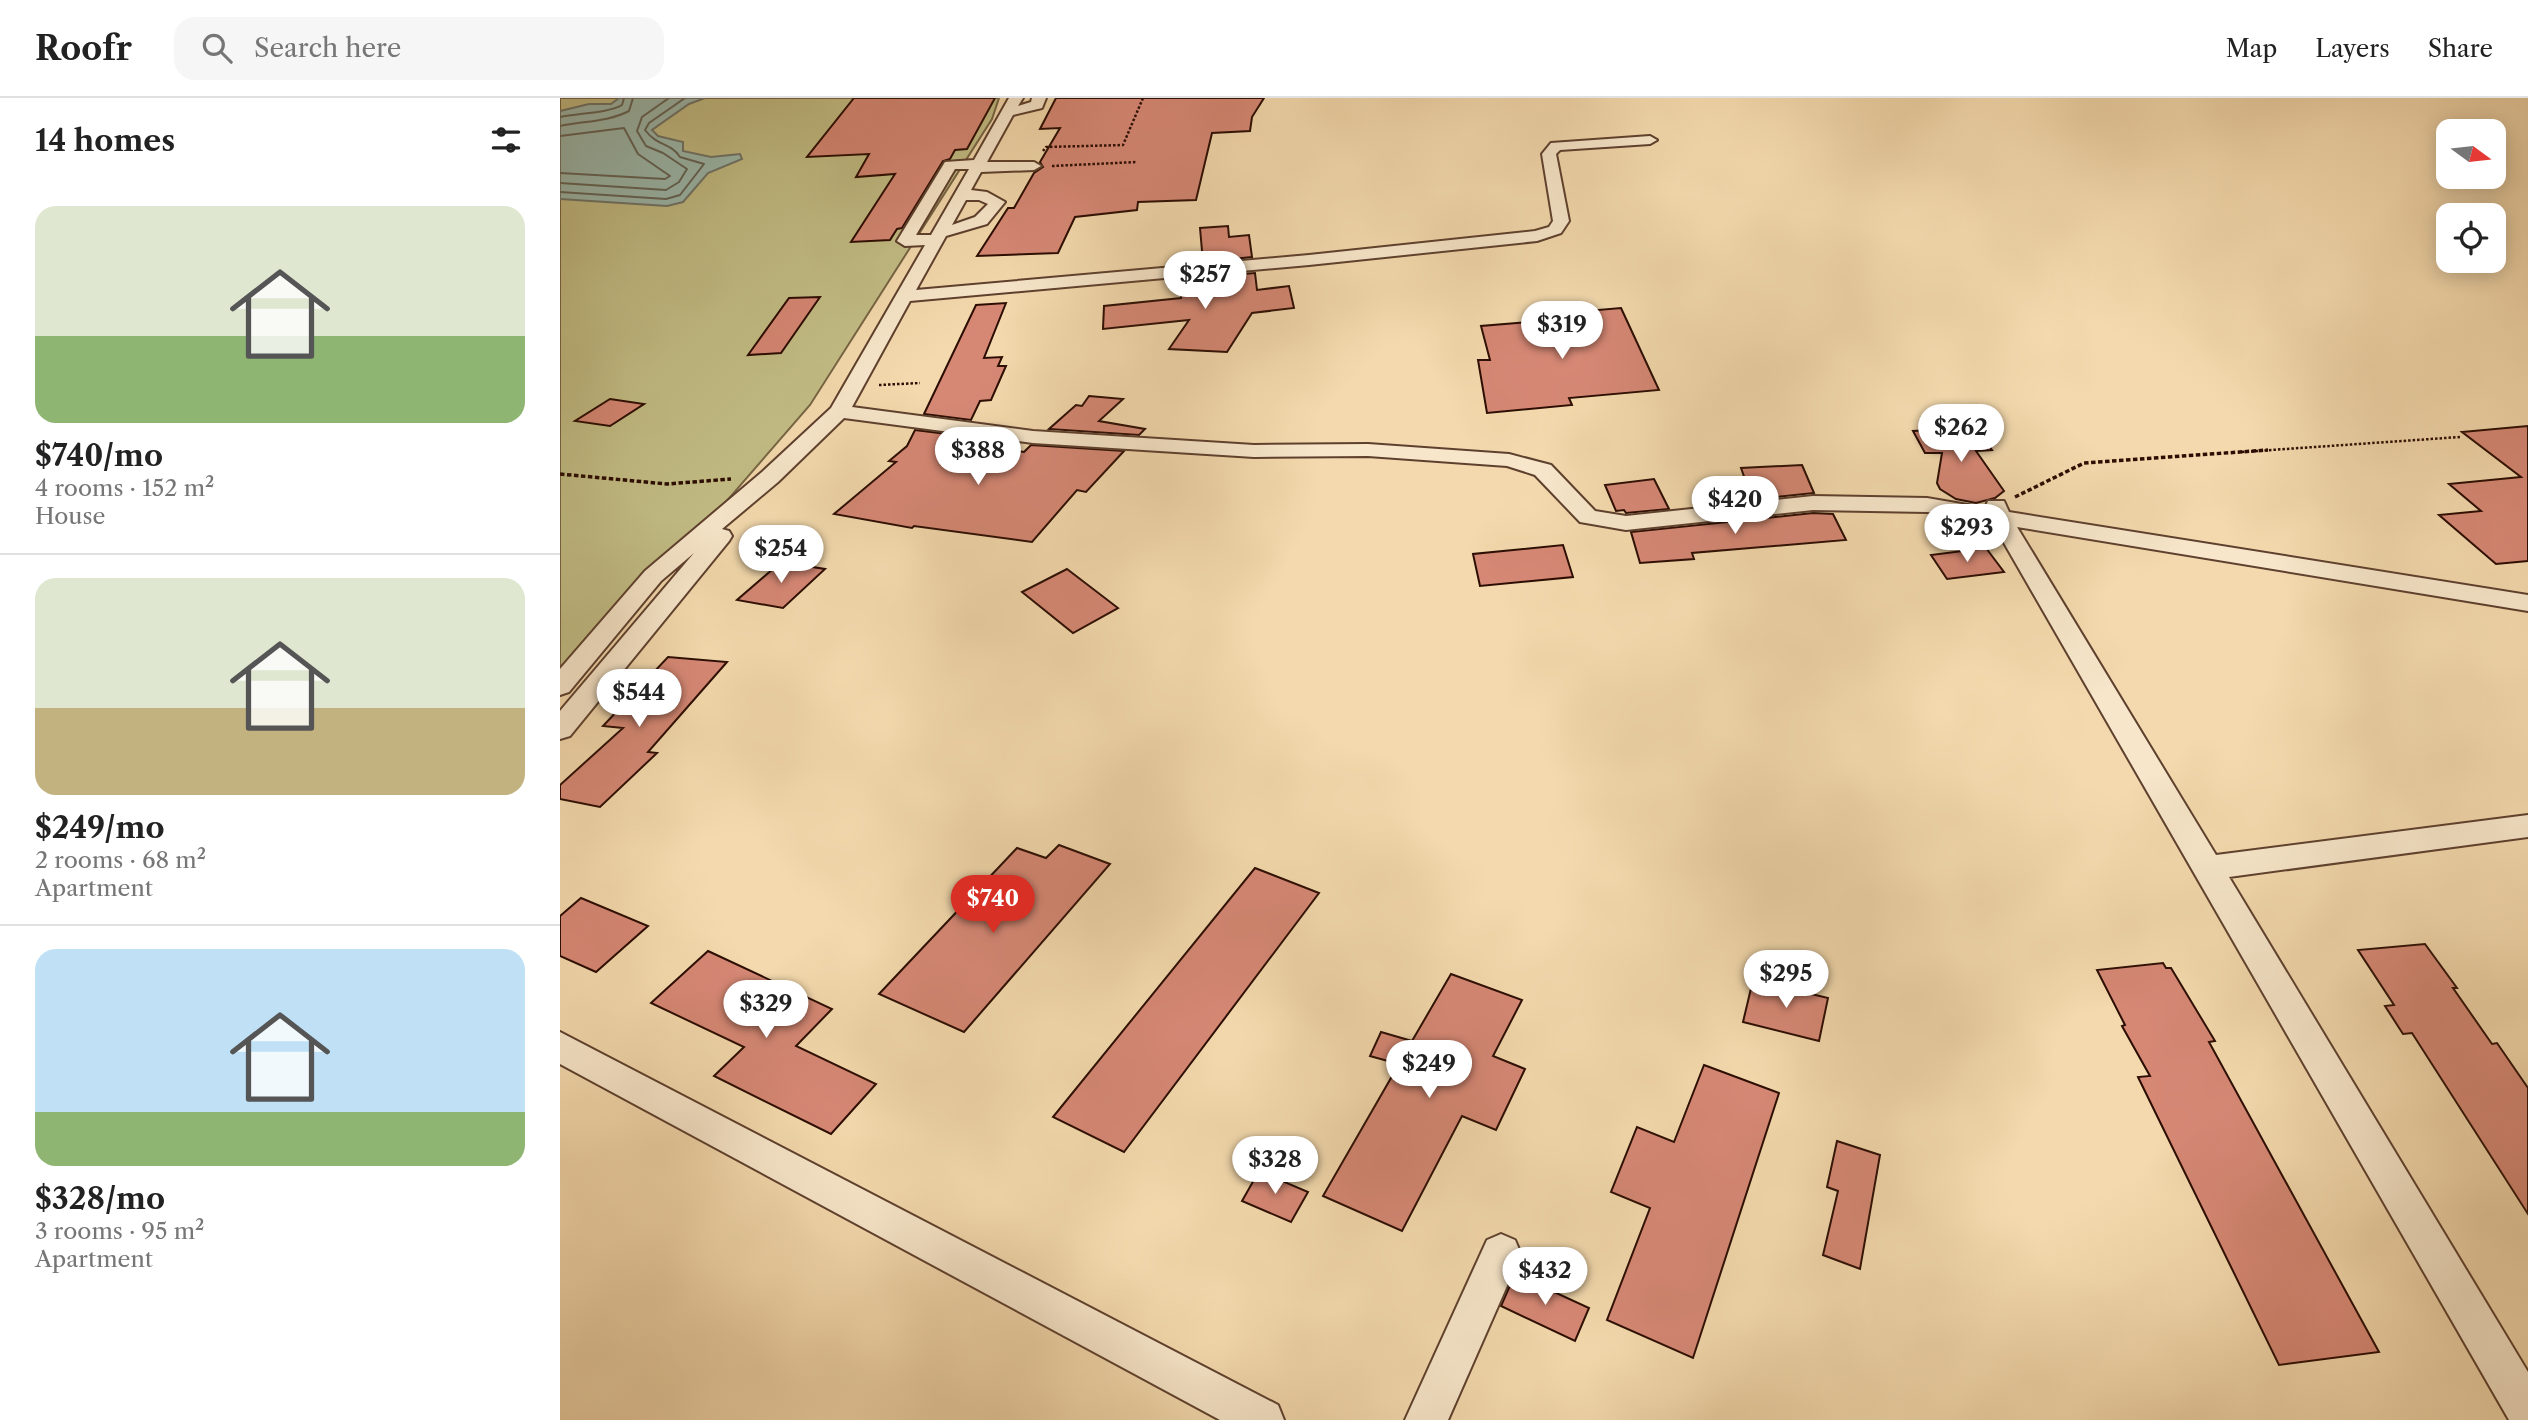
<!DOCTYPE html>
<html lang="en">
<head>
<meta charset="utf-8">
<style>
	body { margin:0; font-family:"Libre Caslon Text",serif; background:#f6f6f6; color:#222; height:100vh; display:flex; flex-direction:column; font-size:26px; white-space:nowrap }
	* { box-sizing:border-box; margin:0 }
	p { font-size:23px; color:#767676 }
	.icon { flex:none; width:38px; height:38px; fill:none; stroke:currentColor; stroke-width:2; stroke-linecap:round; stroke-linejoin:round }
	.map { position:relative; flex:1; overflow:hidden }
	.side { display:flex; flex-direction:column; background:#fff; width:560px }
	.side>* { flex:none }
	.needle { width:46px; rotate:105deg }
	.controls { position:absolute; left:1876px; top:21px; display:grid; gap:14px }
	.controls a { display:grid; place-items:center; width:70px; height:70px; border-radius:14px; background:#fff; box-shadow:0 4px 18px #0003; font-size:35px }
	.price { position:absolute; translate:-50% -60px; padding:0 16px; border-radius:24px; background:#fff; color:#222; font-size:23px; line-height:46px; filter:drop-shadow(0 2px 4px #0008) }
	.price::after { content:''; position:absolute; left:50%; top:42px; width:21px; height:16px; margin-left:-10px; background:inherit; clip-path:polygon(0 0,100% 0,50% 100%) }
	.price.selected { background:#d93025; color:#fff }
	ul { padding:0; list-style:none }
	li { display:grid; align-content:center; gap:14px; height:371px; padding:0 35px }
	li+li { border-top:2px solid #e0e0e0 }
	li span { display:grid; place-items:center; height:217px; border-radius:21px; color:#555 }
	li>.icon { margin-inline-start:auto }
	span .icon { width:126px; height:126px; fill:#fffc; stroke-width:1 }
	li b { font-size:30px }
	h2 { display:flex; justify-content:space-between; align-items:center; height:84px; padding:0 35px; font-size:30px }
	header { display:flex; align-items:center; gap:42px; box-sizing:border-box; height:98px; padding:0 35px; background:#fff; border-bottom:2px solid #e0e0e0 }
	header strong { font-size:33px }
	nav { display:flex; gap:38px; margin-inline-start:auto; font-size:24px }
	.search { width:490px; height:63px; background:#f6f6f6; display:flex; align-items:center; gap:18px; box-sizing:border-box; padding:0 24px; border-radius:21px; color:#767676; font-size:26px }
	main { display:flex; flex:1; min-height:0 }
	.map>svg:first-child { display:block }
	.green { fill:#c2bd85; stroke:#776544; stroke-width:2 }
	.water { fill:#9bbaae; stroke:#6f756a; stroke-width:2 }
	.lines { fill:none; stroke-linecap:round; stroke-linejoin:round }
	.shore { stroke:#646458; stroke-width:2 }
	.building { fill:#d68875; stroke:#2c0d03; stroke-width:2 }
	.minor-casing { stroke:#5e402e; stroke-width:4 }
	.path-far1 { stroke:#2c0d03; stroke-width:2.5; stroke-dasharray:2.5 2; stroke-linecap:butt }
	.path { stroke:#2c0d03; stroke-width:3.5; stroke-dasharray:4.5 2.5; stroke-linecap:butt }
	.minor { fill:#f7e6ca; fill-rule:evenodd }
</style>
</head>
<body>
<header>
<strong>Roofr</strong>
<div class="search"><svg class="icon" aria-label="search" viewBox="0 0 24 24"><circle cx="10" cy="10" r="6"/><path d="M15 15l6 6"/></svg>Search here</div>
<nav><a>Map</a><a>Layers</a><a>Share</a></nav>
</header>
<main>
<section class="side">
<h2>14 homes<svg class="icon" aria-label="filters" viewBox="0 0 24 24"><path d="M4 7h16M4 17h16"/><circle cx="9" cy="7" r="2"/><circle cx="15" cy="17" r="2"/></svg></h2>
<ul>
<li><span style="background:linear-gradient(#dfe7d0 60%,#8fb573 0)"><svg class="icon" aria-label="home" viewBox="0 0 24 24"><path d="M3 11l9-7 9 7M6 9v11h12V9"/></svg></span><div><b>$740/mo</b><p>4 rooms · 152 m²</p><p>House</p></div></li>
<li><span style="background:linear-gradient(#dfe7d0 60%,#c2b280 0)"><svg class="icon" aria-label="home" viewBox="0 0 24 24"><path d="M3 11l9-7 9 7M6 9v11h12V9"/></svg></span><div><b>$249/mo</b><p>2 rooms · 68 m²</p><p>Apartment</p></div></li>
<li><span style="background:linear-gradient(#bfe0f5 75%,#8fb573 0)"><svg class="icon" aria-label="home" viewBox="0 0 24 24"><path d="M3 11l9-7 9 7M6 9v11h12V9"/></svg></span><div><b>$328/mo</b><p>3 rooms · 95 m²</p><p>Apartment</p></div></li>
</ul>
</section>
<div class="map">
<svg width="1968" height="1322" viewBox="0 0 1968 1322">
	<rect width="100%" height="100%" fill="#f3d9ad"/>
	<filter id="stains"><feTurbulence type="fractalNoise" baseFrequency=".00286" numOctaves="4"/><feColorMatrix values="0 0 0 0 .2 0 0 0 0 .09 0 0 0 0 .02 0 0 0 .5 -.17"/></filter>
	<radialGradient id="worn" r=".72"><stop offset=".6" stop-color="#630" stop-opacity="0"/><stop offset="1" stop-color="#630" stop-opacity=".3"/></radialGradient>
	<path class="green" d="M 0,0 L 439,0 L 432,21 L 250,307 L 0,595 Z"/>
	<path class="water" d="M 59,0 L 145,0 L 129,6 L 92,32 L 98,38 L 123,44 L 123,53 L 151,59 L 180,56 L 182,61 L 148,75 L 123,104 L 107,108 L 0,101 L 0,13 L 29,6 L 51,6 Z"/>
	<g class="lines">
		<g class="shore">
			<path d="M 0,19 C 18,15 49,15 62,7 L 64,0"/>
			<path d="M 0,28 C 23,23 48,24 69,13 L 73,0"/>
			<path d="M 0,38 L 64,30 L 78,56 L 110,78 L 105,81 L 0,75"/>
			<path d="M 0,85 L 106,92 L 119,84 L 127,71 L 103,55 L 86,48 L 77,33 L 82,19 L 109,0"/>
			<path d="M 0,94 L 106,101 L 120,97 L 144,66 L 120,59 C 110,44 98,49 85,32 L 89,25 L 125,0"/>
		</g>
	</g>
	<g class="building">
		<path d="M 294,0 L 435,0 L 407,51 L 395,52 L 390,61 L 383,63 L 342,130 L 337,131 L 330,142 L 291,144 L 335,76 L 296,79 L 309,56 L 247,59 Z"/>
		<path d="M 496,0 L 704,0 L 692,19 L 690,33 L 652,35 L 636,102 L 578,104 L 577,112 L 515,119 L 498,155 L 417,158 L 448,110 L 454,110 L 474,75 L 483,69 L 480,64 L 500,30 L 480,31 Z"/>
		<path d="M 668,128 L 669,139 L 689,137 L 692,159 L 643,164 L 640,130 Z"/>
		<path d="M 695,175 L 697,192 L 729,188 L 734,210 L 692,215 L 667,254 L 609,251 L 629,222 L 543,231 L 544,208 L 621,200 L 624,188 L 645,187 L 645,179 Z"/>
		<path d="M 260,199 L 221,255 L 188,257 L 229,200 Z"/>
		<path d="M 446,205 L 424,260 L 442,259 L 438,268 L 446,268 L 431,302 L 420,303 L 411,322 L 364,316 L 416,207 Z"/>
		<path d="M 1061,210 L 1099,292 L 1009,300 L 1012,307 L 927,315 L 918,262 L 930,262 L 921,228 L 1017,220 L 1014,214 Z"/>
		<path d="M 529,298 L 563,301 L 539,323 L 585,331 L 579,337 L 489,331 L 516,307 L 522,308 Z"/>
		<path d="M 50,301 L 84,306 L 50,328 L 15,323 Z"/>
		<path d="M 1968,328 L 1968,463 L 1936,466 L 1879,417 L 1921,413 L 1889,386 L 1961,379 L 1902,334 Z"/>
		<path d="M 1417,330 L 1432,352 L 1416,353 L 1444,393 L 1435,400 L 1416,405 L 1396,401 L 1380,391 L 1377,385 L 1382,355 L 1365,355 L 1353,333 Z"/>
		<path d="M 355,332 L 403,338 L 401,344 L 464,354 L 471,347 L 564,353 L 526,394 L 517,392 L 472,444 L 354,428 L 352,430 L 274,416 L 336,364 L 329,363 L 347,348 Z"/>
		<path d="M 1242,367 L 1254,395 L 1160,405 L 1154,385 L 1186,384 L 1181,370 Z"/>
		<path d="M 1094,381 L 1109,411 L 1066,415 L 1064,412 L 1056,413 L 1045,387 Z"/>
		<path d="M 1253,415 L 1273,416 L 1286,442 L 1132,455 L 1134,461 L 1080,465 L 1071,434 Z"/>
		<path d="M 1003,447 L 1013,479 L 920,488 L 913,456 Z"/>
		<path d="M 1426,450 L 1444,474 L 1387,481 L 1371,457 Z"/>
		<path d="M 221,464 L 265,471 L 223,510 L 177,502 Z"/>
		<path d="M 507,471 L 558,510 L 513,535 L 462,494 Z"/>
		<path d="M 108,559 L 167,564 L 88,654 L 97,655 L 40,709 L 0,701 L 0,687 L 63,630 L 43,628 Z"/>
		<path d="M 499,747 L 550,766 L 404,934 L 319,896 L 457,750 L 486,760 Z"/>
		<path d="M 695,770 L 759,795 L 564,1054 L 493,1019 Z"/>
		<path d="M 21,800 L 88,828 L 36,874 L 0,858 L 0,818 Z"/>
		<path d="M 1865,846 L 1897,890 L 1893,890 L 1932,946 L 1937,945 L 1968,990 L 1968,1116 L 1852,935 L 1843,936 L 1825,908 L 1834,907 L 1798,852 Z"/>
		<path d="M 148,853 L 272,911 L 236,948 L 316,986 L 271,1036 L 154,978 L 184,949 L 91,905 Z"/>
		<path d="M 1603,865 L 1606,870 L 1611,870 L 1655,943 L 1649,944 L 1819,1254 L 1719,1267 L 1578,979 L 1590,978 L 1562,928 L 1565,927 L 1537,872 Z"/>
		<path d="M 891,876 L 962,902 L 933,958 L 965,971 L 936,1032 L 902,1018 L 842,1133 L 763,1098 L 839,966 L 810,958 L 821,934 L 852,943 Z"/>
		<path d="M 1193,882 L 1268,900 L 1259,943 L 1183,924 Z"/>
		<path d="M 1144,967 L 1219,995 L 1133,1260 L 1047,1222 L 1090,1110 L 1051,1094 L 1077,1029 L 1114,1044 Z"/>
		<path d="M 1277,1043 L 1320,1057 L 1300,1171 L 1263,1157 L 1278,1093 L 1267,1089 Z"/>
		<path d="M 699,1073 L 748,1094 L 731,1124 L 682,1103 Z"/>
		<path d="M 955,1176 L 1029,1210 L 1015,1243 L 941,1208 Z"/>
	</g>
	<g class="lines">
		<g class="minor-casing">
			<g id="minor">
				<path d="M 449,0 L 463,0 L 458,8 L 471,4 L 472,0 L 486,0 L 482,10 L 453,17 L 427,64 L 474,64 L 481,68 L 474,72 L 421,74 L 411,92 L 427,94 L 445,104 L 427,126 L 386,138 L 356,192 L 749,157 L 975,133 L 989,129 L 993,123 L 982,56 L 991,45 L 1090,38 L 1097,42 L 1090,46 L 1000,52 L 996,56 L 1009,123 L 1001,135 L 977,143 L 749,167 L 350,203 L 292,309 L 473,333 L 694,347 L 808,346 L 949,356 L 991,367 L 1035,413 L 1066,418 L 1253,398 L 1367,400 L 1425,410 L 1428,403 L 1444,403 L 1449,414 L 1968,497 L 1968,513 L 1457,429 L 1656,757 L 1968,717 L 1968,739 L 1669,779 L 1968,1274 L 1968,1322 L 1949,1322 L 1432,424 L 1367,414 L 1253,412 L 1066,432 L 1020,424 L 975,377 L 947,368 L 808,358 L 694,359 L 473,345 L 284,320 L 218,384 L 162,431 L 169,433 L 172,438 L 169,443 L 10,638 L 0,641 L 0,613 L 134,455 L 101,483 L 9,594 L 0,597 L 0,571 L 85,473 L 202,374 L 271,310 L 365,147 L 345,148 L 337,143 L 385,64 L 414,62 ZM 395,71 L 409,71 L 371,137 L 356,137 ZM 406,102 L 419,102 L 428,106 L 415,119 L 392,127 Z"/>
				<path d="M 0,934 L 718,1307 L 724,1322 L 660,1322 L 0,966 Z"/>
				<path d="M 941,1136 L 955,1142 L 961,1156 L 888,1322 L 845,1322 L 927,1142 Z"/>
			</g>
		</g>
		<g class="path-far1">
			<path d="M 483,53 L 486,49 L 563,47 L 583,0"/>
			<path d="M 492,68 L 577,64"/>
			<path d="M 319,287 L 360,285"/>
			<path d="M 1682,354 L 1900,339"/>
		</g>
		<g class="path">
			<path d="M 0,376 L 107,386 L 171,381"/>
			<path d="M 1455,399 L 1524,365 L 1708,352"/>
		</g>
		<use href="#minor" class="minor"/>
	</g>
	<rect width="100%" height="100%" filter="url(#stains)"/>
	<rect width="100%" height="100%" fill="url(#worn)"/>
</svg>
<div class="controls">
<a><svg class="needle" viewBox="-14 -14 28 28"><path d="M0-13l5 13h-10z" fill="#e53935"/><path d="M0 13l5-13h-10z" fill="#767676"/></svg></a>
<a><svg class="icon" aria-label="locate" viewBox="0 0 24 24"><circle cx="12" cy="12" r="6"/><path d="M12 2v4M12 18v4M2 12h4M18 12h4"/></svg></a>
</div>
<b class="price" style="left:645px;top:213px">$257</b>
<b class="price" style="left:1002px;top:263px">$319</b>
<b class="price" style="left:1401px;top:366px">$262</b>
<b class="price" style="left:418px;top:389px">$388</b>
<b class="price" style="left:1175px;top:438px">$420</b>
<b class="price" style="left:1407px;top:466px">$293</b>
<b class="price" style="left:221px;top:487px">$254</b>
<b class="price" style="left:79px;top:631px">$544</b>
<b class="price selected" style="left:433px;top:837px">$740</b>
<b class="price" style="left:1226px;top:912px">$295</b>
<b class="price" style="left:206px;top:942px">$329</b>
<b class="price" style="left:869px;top:1002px">$249</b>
<b class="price" style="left:715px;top:1098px">$328</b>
<b class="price" style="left:985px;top:1209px">$432</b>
</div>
</main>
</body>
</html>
